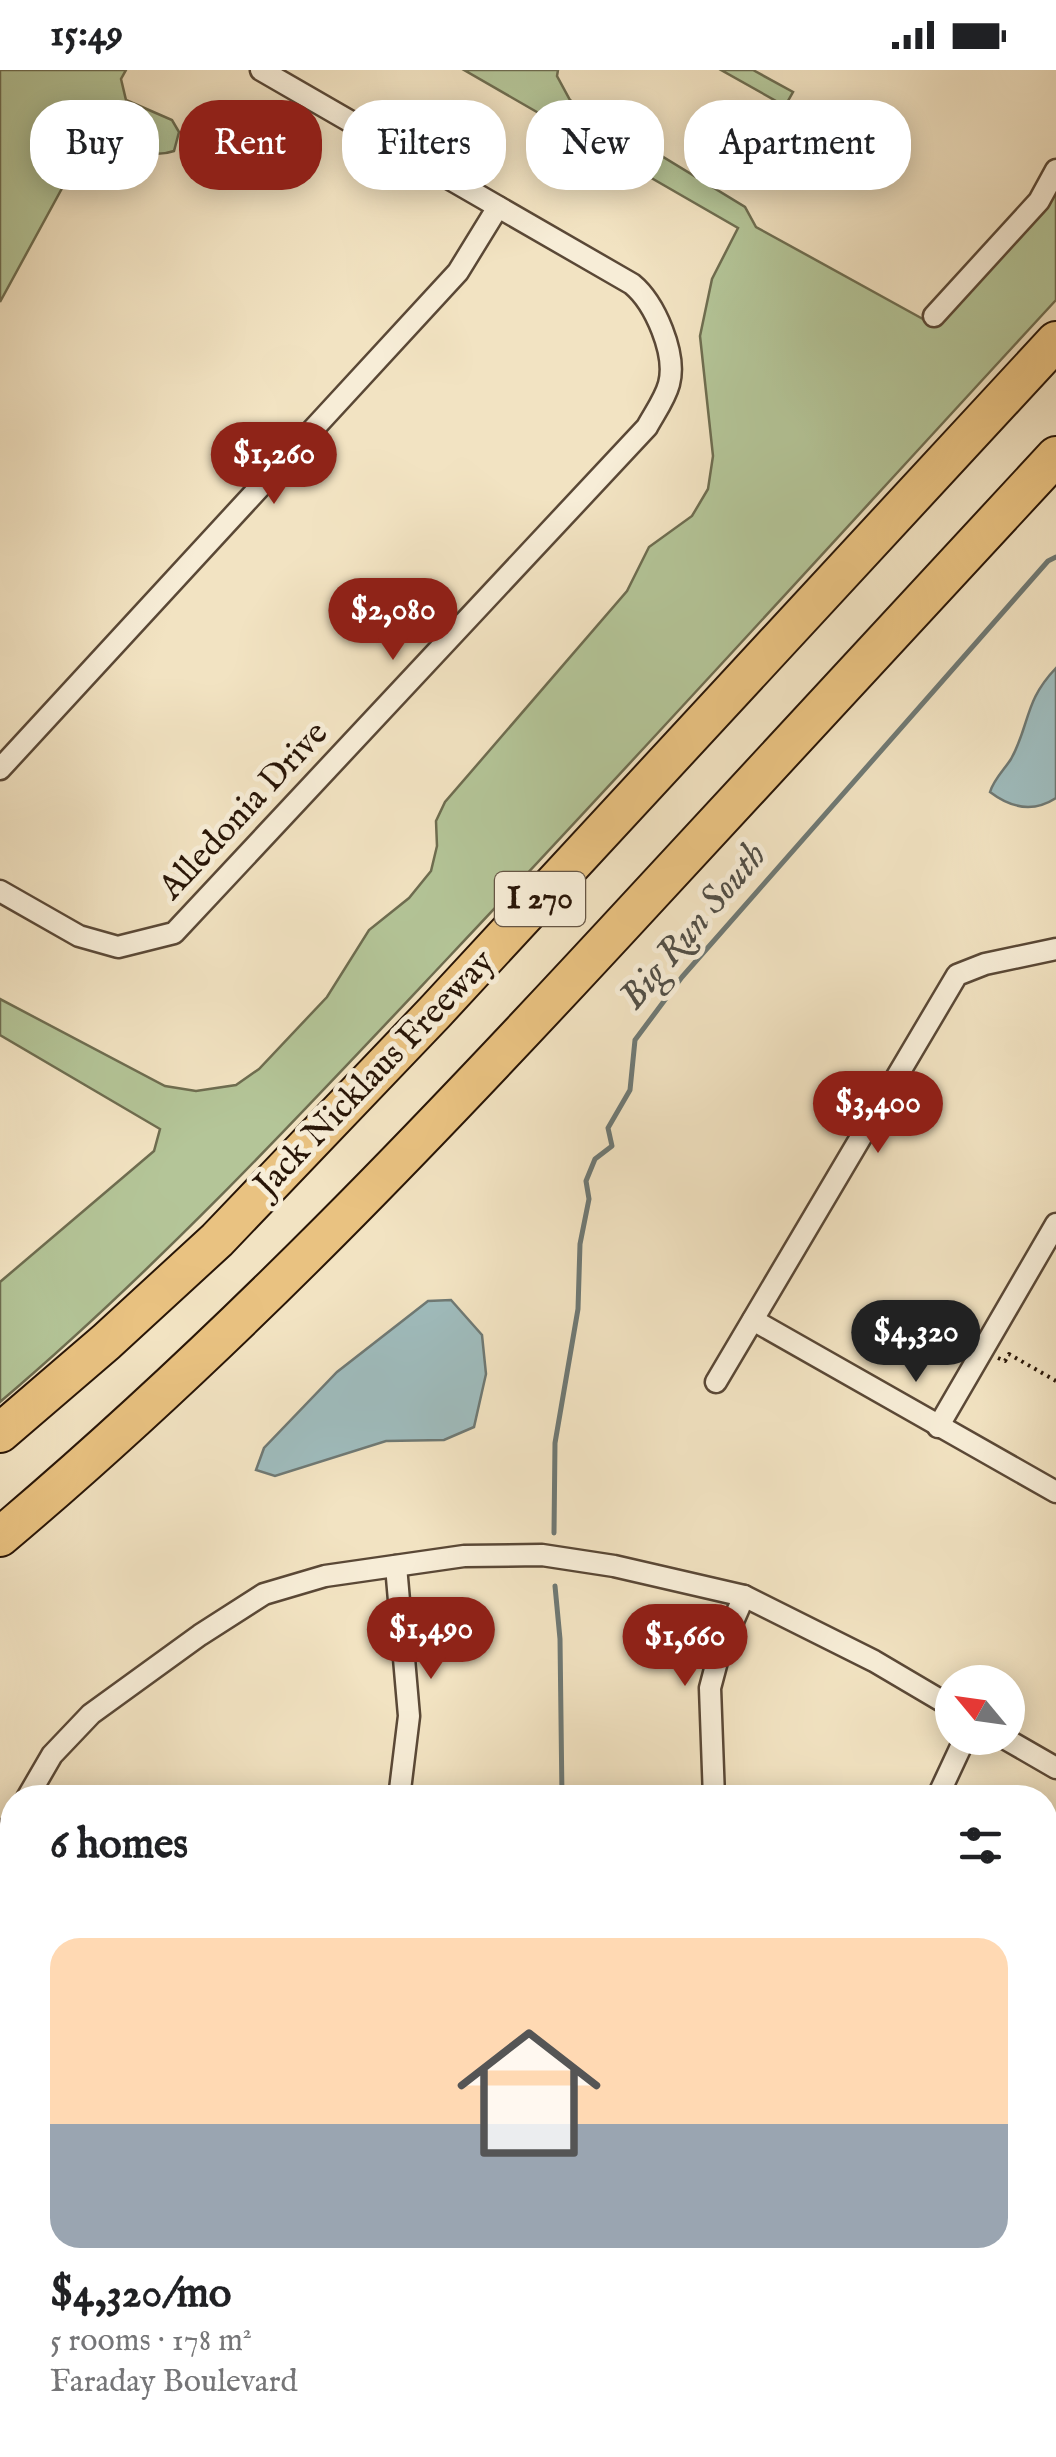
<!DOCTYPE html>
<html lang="en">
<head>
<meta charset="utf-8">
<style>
	body { margin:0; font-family:"IM FELL English",serif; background:#f2f2f2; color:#202124; height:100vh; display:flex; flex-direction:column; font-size:38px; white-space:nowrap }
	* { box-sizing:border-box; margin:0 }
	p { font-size:32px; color:#757577 }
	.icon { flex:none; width:55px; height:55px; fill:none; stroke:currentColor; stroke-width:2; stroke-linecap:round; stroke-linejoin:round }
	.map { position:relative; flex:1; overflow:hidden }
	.panel { position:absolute; left:0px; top:1715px; width:1058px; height:672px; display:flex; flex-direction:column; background:#fff; border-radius:40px 40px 0 0; box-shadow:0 5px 25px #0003 }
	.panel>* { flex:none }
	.top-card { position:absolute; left:30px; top:30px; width:998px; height:90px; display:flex; gap:20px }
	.needle { width:65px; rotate:299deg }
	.fabs { position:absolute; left:935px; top:1595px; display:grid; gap:20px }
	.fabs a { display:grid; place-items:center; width:90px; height:90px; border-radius:50%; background:#fff; box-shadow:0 5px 25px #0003; font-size:50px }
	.price { position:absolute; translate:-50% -85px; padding:0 22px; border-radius:35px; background:#8f2418; color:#fff; font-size:32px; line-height:65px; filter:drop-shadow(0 2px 5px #0008) }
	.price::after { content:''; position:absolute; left:50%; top:60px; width:30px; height:22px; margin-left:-15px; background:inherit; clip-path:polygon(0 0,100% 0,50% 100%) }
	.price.on { background:#222; color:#fff }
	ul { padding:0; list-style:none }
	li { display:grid; align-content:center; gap:20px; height:530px; padding:0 50px }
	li+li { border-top:2px solid #e0e0e0 }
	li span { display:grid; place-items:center; height:310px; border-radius:30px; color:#555 }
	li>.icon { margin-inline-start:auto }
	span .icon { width:180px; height:180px; fill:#fffc; stroke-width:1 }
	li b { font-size:42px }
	h2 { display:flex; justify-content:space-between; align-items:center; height:120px; padding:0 50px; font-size:42px }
	.chip { padding:0 35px; border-radius:40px; background:#fff; box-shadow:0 5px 25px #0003; font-size:35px; line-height:90px }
	.chip.on { background:#8f2418; color:#fff }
	.status { display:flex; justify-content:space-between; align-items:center; height:70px; padding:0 50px; background:#fff; direction:ltr }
	.status svg { height:28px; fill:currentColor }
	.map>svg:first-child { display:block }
	.green { fill:#b4c598; stroke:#6e6d50; stroke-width:2.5 }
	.water { fill:#9fbcbd; stroke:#6f7974; stroke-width:2.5 }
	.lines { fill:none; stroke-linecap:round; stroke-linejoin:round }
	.stream { stroke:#6f7974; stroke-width:5 }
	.street-casing { stroke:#5a4836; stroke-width:25 }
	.highway-casing { stroke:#281507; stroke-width:42 }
	.path { stroke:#281507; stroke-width:4; stroke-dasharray:2.5 5; stroke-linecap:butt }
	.street { stroke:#f7edd7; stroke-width:20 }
	.highway { stroke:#e9c281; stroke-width:38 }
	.labels { text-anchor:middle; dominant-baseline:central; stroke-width:10; stroke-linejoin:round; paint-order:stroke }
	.shield { fill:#f7edd7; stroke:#665645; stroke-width:2.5 }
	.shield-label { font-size:32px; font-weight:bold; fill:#281507 }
	.street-label { font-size:35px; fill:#281507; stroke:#f7edd7 }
	.water-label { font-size:38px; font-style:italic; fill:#524f47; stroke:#f7edd7 }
</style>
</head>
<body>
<div class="status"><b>15:49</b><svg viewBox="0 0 49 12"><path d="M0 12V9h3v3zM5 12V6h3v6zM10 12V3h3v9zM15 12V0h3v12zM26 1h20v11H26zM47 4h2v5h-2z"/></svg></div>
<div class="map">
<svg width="1056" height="2387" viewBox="0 0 1056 2387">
	<rect width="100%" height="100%" fill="#f2e3c2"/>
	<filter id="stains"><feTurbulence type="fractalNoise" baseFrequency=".002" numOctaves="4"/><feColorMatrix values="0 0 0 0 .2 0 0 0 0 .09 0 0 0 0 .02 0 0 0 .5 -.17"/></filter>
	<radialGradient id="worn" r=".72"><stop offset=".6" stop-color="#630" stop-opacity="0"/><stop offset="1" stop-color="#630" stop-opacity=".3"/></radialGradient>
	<g class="green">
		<path d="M 0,0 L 126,0 L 121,9 L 126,30 L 172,50 L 179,62 L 174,81 C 143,92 120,66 84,78 L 0,232 Z"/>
		<path d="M 464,0 L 558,0 L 557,6 L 570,30 L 745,137 L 756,157 L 932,254 L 1056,115 L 1056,230 C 853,450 652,672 447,889 C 303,1042 160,1196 0,1332 L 0,1212 L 154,1081 L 160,1059 L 0,965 L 0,929 L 165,1016 L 196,1021 L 236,1015 L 259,999 L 327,927 L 369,860 L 409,828 L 431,801 L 437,776 L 436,751 L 445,732 L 627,521 L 649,477 L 692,446 L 708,419 L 713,386 L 700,266 L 712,209 L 738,158 Z"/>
		<path d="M 721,0 L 753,0 L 793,22 L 785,36 Z"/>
		<path d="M 601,2375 L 688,2375 L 704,2387 L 599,2387 Z"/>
	</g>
	<g class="water">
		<path d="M 1056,598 L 1056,728 C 1033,743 1011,738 990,722 C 994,709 1004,700 1011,689 C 1030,655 1024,631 1056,598 Z"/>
		<path d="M 451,1230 L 482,1265 L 486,1304 L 474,1357 L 444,1370 L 386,1371 L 275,1406 L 256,1400 L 264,1378 L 337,1302 L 428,1231 Z"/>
	</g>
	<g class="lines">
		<g class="stream">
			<path d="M 554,1463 L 555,1373 L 578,1239 L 580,1174 L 589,1129 L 586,1111 L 595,1089 L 612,1076 L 608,1058 L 630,1020 L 635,970 L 682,907 L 1048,491 L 1056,487"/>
			<path d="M 555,1516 L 560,1569 L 562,1728"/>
			<path d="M 451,2387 L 454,2375"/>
		</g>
		<g class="street-casing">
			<g id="street">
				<path d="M 934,246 L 1039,131 L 1056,100"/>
				<path d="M 0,699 L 458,202 L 498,137"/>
				<path d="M 0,821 L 79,866 L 118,877 L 174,863 L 647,357 C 654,344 665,329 669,314 C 677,284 655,233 632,214 L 261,0"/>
				<path d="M 753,1250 L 1056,1422"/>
				<path d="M 716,1312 L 957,905 L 985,894 L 1056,879"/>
				<path d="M 938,1357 L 1056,1154"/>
				<path d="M 396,1496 L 409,1646 L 399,1728"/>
				<path d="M 1004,1668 L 1056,1698"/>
				<path d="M 27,1728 L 52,1685 L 91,1644 L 200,1565 L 264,1524 L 325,1506 L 464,1486 L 542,1485 L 614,1496 L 744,1526 L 874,1591 L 952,1637"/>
				<path d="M 714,1728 L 710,1618 L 719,1584 L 744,1526"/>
				<path d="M 937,1728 L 965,1668"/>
				<path d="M 0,1774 L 12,1753"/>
				<path d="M 0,2143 L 12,2150"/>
				<path d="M 1045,2341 L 1056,2347"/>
				<path d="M 671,2375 L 692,2387"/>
				<path d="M 11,2387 L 18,2375"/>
			</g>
		</g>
		<g class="highway-casing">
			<g id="highway">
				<path d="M 0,1363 L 106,1272 L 217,1170 L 435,942 L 1056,271"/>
				<path d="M 0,1467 C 231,1272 438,1054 643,832 C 781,683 918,534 1056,386"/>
			</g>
		</g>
		<path class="path" d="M 998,1288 L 1005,1291 L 1009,1284 L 1056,1311"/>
		<use href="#street" class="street"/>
		<use href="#highway" class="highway"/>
	</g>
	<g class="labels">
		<rect class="shield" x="495" y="802" width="90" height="54" rx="8"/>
		<g class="shield-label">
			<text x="540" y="829">I 270</text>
		</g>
		<g class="street-label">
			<text transform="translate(244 741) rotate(-47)">Alledonia Drive</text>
			<text transform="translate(375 1004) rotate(-46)">Jack Nicklaus Freeway</text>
		</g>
		<g class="water-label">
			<text transform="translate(694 857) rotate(-50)">Big Run South</text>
		</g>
	</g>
	<rect width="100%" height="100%" filter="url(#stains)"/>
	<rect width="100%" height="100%" fill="url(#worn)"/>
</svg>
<div class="fabs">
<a><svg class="needle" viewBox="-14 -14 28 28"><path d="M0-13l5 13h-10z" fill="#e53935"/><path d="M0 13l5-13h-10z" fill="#757577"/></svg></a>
</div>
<b class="price" style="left:274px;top:437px">$1,260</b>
<b class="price" style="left:393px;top:593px">$2,080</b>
<b class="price" style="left:878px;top:1086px">$3,400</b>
<b class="price on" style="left:916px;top:1315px">$4,320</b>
<b class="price" style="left:431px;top:1612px">$1,490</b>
<b class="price" style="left:685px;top:1619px">$1,660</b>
<div class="top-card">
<a class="chip">Buy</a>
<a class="chip on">Rent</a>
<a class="chip">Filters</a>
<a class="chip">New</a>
<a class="chip">Apartment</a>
</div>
<section class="panel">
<h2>6 homes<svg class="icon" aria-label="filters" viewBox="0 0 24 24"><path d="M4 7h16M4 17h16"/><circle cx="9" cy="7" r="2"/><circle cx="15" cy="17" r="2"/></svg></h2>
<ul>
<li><span style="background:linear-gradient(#ffd9b3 60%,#9aa5b1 0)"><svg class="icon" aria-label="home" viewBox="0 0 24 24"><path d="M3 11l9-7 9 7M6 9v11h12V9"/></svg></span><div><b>$4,320/mo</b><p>5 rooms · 178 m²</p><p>Faraday Boulevard</p></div></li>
</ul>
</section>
</div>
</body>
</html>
